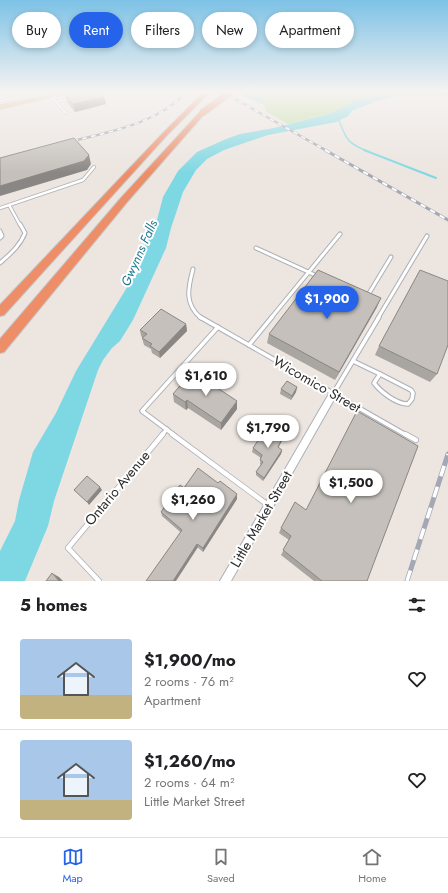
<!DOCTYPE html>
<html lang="en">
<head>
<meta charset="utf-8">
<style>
	body { margin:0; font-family:Jost,sans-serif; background:#f2f2f2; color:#202124; height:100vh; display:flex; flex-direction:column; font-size:15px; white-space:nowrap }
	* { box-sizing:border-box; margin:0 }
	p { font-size:13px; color:#757577 }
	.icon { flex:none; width:22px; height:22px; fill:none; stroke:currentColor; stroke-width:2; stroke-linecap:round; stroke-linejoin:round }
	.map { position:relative; height:581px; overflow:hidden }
	.drawer { display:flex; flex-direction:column; background:#fff; flex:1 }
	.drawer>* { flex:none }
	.top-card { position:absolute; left:12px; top:12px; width:424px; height:36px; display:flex; gap:8px }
	.price { position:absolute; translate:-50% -34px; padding:0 9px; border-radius:14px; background:#fff; color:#222; font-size:13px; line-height:26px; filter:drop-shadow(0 1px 2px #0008) }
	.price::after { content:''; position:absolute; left:50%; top:24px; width:12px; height:9px; margin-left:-6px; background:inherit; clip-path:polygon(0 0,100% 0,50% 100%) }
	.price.current { background:#2563eb; color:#fff }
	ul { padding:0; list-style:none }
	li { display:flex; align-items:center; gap:12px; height:100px; padding:0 20px }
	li+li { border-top:1px solid #e0e0e0 }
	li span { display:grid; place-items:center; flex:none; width:112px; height:80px; border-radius:4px; color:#555 }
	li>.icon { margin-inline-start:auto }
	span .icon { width:48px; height:48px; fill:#fffc; stroke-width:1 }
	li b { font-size:17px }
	h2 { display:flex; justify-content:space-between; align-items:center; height:48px; padding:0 20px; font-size:17px }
	.chip { padding:0 14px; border-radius:18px; background:#fff; box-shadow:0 2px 6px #0003; font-size:14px; line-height:36px }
	.chip.current { background:#2563eb; color:#fff }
	.dock { display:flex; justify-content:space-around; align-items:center; height:56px; border-top:1px solid #e0e0e0; background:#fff; font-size:11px; color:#757577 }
	.dock a { display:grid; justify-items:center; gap:2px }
	.dock .current { color:#2563eb }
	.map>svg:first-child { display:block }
	.green { fill:#bfdda2 }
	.water { fill:#7ed8e3 }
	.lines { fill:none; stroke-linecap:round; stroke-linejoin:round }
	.stream-far1 { stroke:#7ed8e3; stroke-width:1.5 }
	.stream { stroke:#7ed8e3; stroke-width:2 }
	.service-far4-casing { stroke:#acb0b7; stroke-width:3 }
	.service-far3-casing { stroke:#acb0b7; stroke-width:4 }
	.service-far2-casing { stroke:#acb0b7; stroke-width:5 }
	.service-far1-casing { stroke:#acb0b7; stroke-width:5.5 }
	.service-casing { stroke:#acb0b7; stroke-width:6 }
	.minor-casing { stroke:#acb0b7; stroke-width:2 }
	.primary-casing { stroke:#c4c4c4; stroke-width:2 }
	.motorway-casing { stroke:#c4c4c4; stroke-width:2 }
	.service-far4 { stroke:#fff; stroke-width:2 }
	.service-far3 { stroke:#fff; stroke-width:2.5 }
	.service-far2 { stroke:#fff; stroke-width:3 }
	.service-far1 { stroke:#fff; stroke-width:3.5 }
	.service { stroke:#fff; stroke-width:4.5 }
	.minor { fill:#fff; fill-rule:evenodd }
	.primary { fill:#e3b66e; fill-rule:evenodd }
	.motorway { fill:#ee8e69; fill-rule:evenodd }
	.rail-far2-casing { stroke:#a3a8b4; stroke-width:2.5 }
	.rail-far1-casing { stroke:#a3a8b4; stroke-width:3 }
	.rail-casing { stroke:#a3a8b4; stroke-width:5 }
	.rail-far2 { stroke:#fff; stroke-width:1.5; stroke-dasharray:4.5; stroke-linecap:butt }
	.rail-far1 { stroke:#fff; stroke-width:2; stroke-dasharray:5.5; stroke-linecap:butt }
	.rail { stroke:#fff; stroke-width:3.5; stroke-dasharray:11; stroke-linecap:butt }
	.motorway-bridge-casing { stroke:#c4c4c4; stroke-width:8; stroke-linecap:butt }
	.motorway-bridge { stroke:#ee8e69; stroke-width:6 }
	.wall { fill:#a9a5a1 }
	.shaded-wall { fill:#8a8683 }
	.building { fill:#c5c0bb; stroke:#8a8683 }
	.labels { text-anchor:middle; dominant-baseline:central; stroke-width:4; stroke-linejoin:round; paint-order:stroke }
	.water-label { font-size:13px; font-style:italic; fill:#1c7a91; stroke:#fff }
	.near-street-label { font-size:14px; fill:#2c2c2c; stroke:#fff }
</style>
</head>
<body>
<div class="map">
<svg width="448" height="581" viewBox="0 0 448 581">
	<rect width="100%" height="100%" fill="#ece5e0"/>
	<path class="green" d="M 258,92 L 389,92 C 376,93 362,98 350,104 C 344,107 340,111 333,113 L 288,124 L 267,112 L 265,108 L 266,106 L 257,102 L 261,102 L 262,94 Z"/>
	<g class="water">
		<path d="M 239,92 L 258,92 L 262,94 L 264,101 L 257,102 L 243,96 Z"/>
		<path d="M 389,92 L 448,92 L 448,95 L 395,96 L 383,99 L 353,110 L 348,116 L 336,122 L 268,135 L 224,150 L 207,159 L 196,170 L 183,192 L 171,228 L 166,248 L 133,320 L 120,341 L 112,348 L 103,360 L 98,370 L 54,501 L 48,526 L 25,581 L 0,581 L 0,551 L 15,521 L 19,500 L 33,452 L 56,413 L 76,371 L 137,271 L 149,234 L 156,224 L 163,197 L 178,171 L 197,152 L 226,139 L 240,134 L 274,128 L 333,113 L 356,100 Z"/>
	</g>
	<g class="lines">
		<path class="stream-far1" d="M 338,118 C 346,138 346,143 367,151"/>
		<path class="stream" d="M 364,150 L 436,178"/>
		<g class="service-far4-casing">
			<g id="service-far4">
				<path d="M 50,96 L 66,113"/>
				<path d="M 0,101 L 25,95 L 28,93 L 27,92"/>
				<path d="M 56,102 L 70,99"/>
			</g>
		</g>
		<g class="service-far3-casing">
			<g id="service-far3">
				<path d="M 9,205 L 20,225"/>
				<path d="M 0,208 L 83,180 L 94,167"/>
			</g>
		</g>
		<g class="service-far2-casing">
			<g id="service-far2">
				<path d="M 0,231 L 2,236 L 0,238"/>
				<path d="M 256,248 L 317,276"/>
				<path d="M 0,263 C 10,254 20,246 25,233 L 20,224"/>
				<path d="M 193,269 C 188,288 184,304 201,318"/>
				<path d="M 368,295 L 391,257"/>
				<path d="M 271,318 L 340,234"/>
				<path d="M 378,318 L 427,236"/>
			</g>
		</g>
		<g class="service-far1-casing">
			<g id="service-far1">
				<path d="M 200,317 L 406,435"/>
				<path d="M 249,345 L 272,317"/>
				<path d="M 353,361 L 380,374"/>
				<path d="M 380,374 L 411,390 L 413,393 L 412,399 L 408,404 C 396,404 381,392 374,383 Z"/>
				<path d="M 333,394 L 379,317"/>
				<path d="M 162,435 L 167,429"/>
				<path d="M 174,435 L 142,411 L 218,327"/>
			</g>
		</g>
		<g class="service-casing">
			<g id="service">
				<path d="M 172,434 L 268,505"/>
				<path d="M 405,434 L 416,440"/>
				<path d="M 99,581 L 68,548 L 163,434"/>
			</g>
		</g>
		<g class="minor-casing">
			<g id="minor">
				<path d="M 44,92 L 48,92 L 52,96 L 49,97 Z"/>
				<path d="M 333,391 L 336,392 L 337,394 L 336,396 L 231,581 L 220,581 L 330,392 Z"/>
			</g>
		</g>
		<g class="primary-casing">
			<path id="primary" d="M 63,92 L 73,92 L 0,109 L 0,105 Z"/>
		</g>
		<g class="motorway-casing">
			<g id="motorway">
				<path d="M 204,92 L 210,92 L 167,135 L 4,315 L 0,316 L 0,305 L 163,133 Z"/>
				<path d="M 200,112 L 205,113 L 127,202 L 4,352 L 0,353 L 0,339 L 121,198 Z"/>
			</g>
		</g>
		<use href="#service-far4" class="service-far4"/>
		<use href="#service-far3" class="service-far3"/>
		<use href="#service-far2" class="service-far2"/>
		<use href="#service-far1" class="service-far1"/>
		<use href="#service" class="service"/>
		<use href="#minor" class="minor"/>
		<use href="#primary" class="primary"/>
		<use href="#motorway" class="motorway"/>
		<g class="rail-far2-casing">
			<g id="rail-far2">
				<path d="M 223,92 L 327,151"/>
				<path d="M 65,143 C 107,132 156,125 187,92"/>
			</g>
		</g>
		<g class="rail-far1-casing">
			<path id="rail-far1" d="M 325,150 L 448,220"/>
		</g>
		<g class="rail-casing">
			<path id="rail" d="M 407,581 L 448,454"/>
		</g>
		<use href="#rail-far2" class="rail-far2"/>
		<use href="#rail-far1" class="rail-far1"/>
		<use href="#rail" class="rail"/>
		<g class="motorway-bridge-casing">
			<path id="motorway-bridge" d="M 202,113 L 231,92"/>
		</g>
		<use href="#motorway-bridge" class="motorway-bridge"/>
	</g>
	<g class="wall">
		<path d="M 65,95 L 104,97 L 106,104 L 75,112 L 67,102 Z"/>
		<path d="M 377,307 L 335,380 L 267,343 L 269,334 Z"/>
		<path d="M 186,324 L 187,331 L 160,358 L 152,353 L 151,349 L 144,345 L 142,338 L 143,338 L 141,336 L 140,330 Z"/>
		<path d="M 379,346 L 437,374 L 430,382 L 375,355 Z"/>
		<path d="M 297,387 L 296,392 L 291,400 L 280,394 L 281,389 Z"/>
		<path d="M 173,394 L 237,409 L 221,430 L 188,408 L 186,410 L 174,402 Z"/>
		<path d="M 283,439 L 278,447 L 282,450 L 281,454 L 263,481 L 256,475 L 256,472 L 261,465 L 260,464 L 261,458 L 252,452 L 253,448 Z"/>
		<path d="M 184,488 L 237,499 L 203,552 L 162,516 L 161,512 Z"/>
		<path d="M 281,528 L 367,581 L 314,581 L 281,555 L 289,540 L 279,533 Z"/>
	</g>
	<g class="shaded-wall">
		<path d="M 104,97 L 106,104 L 75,112 L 73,104 Z"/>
		<path d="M 89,155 L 91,164 L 87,170 L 0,196 L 0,186 Z"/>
		<path d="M 381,298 L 377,307 L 335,380 L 339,372 Z"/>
		<path d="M 186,324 L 187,331 L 160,358 L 159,352 Z"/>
		<path d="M 297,387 L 296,392 L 291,400 L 292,396 Z"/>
		<path d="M 187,400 L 188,408 L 186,410 L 185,402 Z"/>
		<path d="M 237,401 L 237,409 L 221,430 L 221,423 Z"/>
		<path d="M 284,435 L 283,439 L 277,450 L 278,447 Z"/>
		<path d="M 282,450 L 281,454 L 263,481 L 264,478 Z"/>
		<path d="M 100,487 L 102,490 L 89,505 L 87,502 Z"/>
		<path d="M 237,494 L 237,499 L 203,552 L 203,548 Z"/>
		<path d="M 197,544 L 198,547 L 176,581 L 173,581 Z"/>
		<path d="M 52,573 L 59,577 L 63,581 L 59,581 Z"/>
	</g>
	<g class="building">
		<path d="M 77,92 L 99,92 L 104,97 L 73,104 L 65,95 Z"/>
		<path d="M 74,138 L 89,155 L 84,161 L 0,186 L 0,158 Z"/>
		<path d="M 318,270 L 381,298 L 339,372 L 269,334 Z"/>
		<path d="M 420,270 L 448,281 L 448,345 L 437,374 L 379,346 Z"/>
		<path d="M 161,309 L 186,324 L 159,352 L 150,346 L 152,344 L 142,338 L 147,334 L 140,330 Z"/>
		<path d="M 190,374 L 202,381 L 204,379 L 237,401 L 221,423 L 187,400 L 185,402 L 173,394 Z"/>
		<path d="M 287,381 L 297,387 L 292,396 L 281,389 Z"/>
		<path d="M 357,411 L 418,446 L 367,581 L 322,581 L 283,550 L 291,536 L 281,528 L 295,502 L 306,510 Z"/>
		<path d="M 268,425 L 284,435 L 278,447 L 282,450 L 264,478 L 256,472 L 263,462 L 260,460 L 262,455 L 253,448 Z"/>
		<path d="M 198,468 L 218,483 L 220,481 L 237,494 L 203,548 L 197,544 L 173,581 L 146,581 L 182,530 L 161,512 L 180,485 L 184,488 Z"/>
		<path d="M 87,476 L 100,487 L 87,502 L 74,490 Z"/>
		<path d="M 52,573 L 59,581 L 46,581 Z"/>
	</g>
	<linearGradient id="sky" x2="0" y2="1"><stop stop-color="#7dc2e6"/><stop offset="0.53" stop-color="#f6f3f1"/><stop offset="1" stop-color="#f6f3f1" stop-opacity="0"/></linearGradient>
	<rect width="448" height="173" fill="url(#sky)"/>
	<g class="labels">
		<g class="water-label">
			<text transform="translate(139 253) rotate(-66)">Gwynns Falls</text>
		</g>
		<g class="near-street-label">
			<text transform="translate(317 384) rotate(30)">Wicomico Street</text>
			<text transform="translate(117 488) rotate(-50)">Ontario Avenue</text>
			<text transform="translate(261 519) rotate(-60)">Little Market Street</text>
		</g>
	</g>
</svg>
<b class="price current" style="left:327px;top:320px">$1,900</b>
<b class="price" style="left:206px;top:397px">$1,610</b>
<b class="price" style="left:268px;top:449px">$1,790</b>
<b class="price" style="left:351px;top:504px">$1,500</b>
<b class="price" style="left:193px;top:521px">$1,260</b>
<div class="top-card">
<a class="chip">Buy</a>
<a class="chip current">Rent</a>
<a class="chip">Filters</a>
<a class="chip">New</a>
<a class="chip">Apartment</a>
</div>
</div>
<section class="drawer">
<h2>5 homes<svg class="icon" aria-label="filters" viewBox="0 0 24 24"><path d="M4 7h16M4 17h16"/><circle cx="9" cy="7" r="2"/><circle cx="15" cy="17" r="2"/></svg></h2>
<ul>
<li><span style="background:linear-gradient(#a9c7e8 70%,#c2b280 0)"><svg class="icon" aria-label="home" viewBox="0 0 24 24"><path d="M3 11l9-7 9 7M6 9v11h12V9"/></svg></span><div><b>$1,900/mo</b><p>2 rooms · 76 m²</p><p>Apartment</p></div><svg class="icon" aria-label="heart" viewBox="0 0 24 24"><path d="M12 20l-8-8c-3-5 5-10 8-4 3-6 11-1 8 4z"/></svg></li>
<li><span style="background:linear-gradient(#a9c7e8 75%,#c2b280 0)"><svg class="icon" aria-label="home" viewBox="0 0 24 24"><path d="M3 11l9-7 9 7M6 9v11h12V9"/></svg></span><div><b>$1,260/mo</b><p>2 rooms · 64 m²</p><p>Little Market Street</p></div><svg class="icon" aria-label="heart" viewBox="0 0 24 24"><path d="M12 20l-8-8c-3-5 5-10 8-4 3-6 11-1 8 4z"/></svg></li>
</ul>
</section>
<nav class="dock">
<a class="current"><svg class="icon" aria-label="map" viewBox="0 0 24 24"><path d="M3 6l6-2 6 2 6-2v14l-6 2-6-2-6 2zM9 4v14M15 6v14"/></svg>Map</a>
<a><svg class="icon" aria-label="saved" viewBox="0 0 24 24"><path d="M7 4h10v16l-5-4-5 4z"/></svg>Saved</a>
<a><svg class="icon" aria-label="home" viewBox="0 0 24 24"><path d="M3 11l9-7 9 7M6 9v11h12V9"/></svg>Home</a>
</nav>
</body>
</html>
